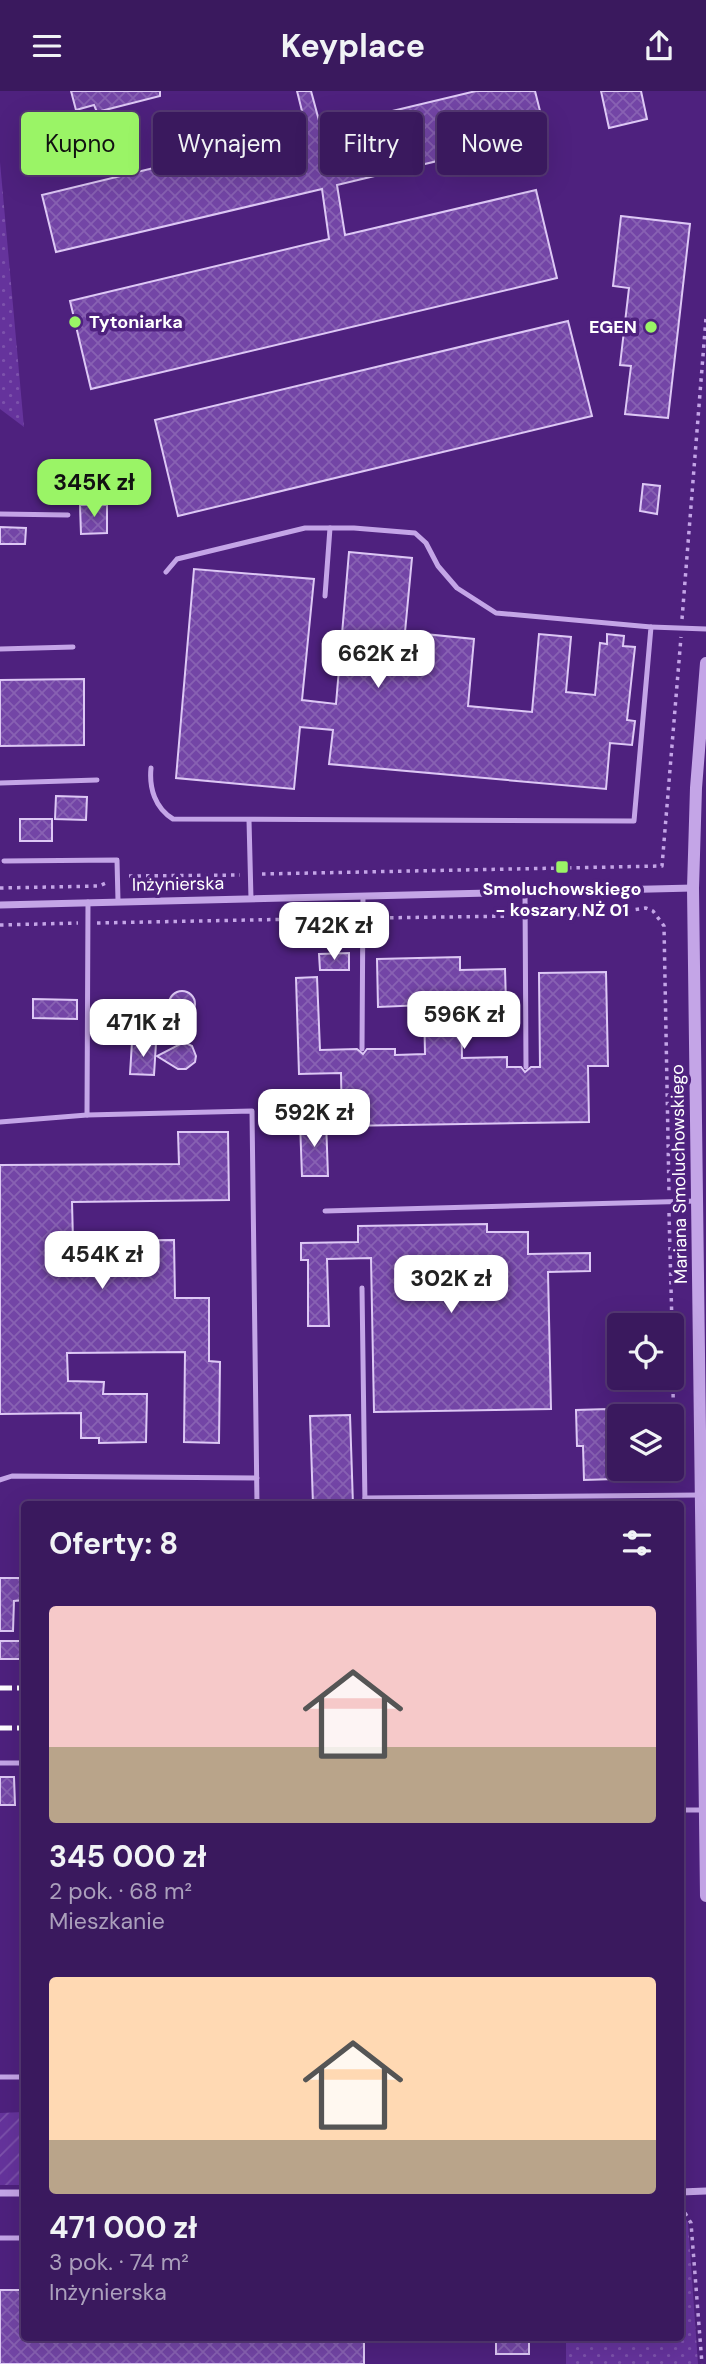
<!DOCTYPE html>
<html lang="pl">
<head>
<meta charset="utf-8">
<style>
	body { margin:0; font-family:"DM Sans",sans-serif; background:#452667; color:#f1f3f6; height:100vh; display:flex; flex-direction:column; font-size:26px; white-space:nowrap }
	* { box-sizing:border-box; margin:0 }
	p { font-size:23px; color:#aba0bc }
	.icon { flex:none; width:38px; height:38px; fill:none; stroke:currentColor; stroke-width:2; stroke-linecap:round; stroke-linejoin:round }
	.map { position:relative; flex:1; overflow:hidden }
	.drawer { position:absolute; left:21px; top:1410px; width:663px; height:840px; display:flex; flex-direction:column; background:#3a195e; border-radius:7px; box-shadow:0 7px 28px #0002,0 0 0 2px #543873 }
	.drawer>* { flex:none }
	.hud { position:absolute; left:21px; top:21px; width:665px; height:63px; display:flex; gap:14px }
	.fabs { position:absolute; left:607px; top:1222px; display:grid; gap:14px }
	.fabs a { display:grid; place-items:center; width:77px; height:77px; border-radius:7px; background:#3a195e; box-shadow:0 7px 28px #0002,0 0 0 2px #543873; font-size:35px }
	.price { position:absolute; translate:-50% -60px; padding:0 16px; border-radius:14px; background:#fff; color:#222; font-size:23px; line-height:46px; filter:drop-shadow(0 2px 4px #0008) }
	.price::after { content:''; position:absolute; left:50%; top:42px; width:21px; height:16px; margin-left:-10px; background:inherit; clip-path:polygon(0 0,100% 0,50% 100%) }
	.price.on { background:#9af466; color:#111 }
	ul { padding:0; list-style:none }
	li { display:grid; align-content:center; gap:14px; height:371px; padding:0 28px }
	li span { display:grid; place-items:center; height:217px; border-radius:7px; color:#555 }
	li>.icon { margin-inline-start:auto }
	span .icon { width:126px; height:126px; fill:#fffc; stroke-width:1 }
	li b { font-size:30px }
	h2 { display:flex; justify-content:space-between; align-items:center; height:84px; padding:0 28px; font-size:30px }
	.chip { padding:0 24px; border-radius:7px; background:#3a195e; box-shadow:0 7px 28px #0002,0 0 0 2px #543873; font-size:24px; line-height:63px }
	.chip.on { background:#9af466; color:#111 }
	header { display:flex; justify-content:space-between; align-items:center; height:91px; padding:0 28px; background:#3a195e; font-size:32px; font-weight:700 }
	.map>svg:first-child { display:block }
	.grass { fill:url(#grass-dots) }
	.garden { fill:url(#garden-furrows) }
	.building { fill:url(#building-cross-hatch); stroke:#ddc8f5; stroke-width:2 }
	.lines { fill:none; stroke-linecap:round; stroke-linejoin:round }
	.path { stroke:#c4a5e7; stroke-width:3.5; stroke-dasharray:3.5 5; stroke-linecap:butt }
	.service { stroke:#c4a5e7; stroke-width:5 }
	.minor { stroke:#c4a5e7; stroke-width:7 }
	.tertiary { stroke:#c4a5e7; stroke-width:12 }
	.rail { stroke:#fff; stroke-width:5; stroke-dasharray:12 5; stroke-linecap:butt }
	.poi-dot { fill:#9af466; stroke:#4e217e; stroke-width:2.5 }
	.labels { text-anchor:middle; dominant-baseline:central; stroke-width:7; stroke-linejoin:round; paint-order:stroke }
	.poi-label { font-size:18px; font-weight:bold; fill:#fff; stroke:#4e217e; text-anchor:start }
	.street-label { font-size:18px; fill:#fff; stroke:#4e217e }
</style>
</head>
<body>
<header><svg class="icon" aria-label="menu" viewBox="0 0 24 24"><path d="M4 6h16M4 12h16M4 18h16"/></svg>Keyplace<svg class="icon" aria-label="share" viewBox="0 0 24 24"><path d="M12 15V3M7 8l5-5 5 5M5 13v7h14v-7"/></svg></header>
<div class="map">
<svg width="706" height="2273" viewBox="0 0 706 2273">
	<defs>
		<pattern id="grass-dots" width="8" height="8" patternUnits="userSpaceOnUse" patternTransform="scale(1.75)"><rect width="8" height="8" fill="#65339c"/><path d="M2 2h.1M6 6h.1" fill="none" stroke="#7c52ab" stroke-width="1.8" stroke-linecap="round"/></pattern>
		<pattern id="garden-furrows" width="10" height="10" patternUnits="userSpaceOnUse" patternTransform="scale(1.75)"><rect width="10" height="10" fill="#65339c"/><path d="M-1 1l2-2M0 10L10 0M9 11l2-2" fill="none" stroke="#7c52ab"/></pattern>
		<pattern id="building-cross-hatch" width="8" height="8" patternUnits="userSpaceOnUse" patternTransform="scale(1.75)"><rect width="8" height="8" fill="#7345a6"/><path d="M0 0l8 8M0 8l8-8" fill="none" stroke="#8861b3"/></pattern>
	</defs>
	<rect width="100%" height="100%" fill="#4e217e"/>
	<g class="grass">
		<path d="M 0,71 L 24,336 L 0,318 Z"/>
		<path d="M 681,2123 L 688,2131 L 698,2273 L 566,2273 L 566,2247 L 681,2247 Z"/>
	</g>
	<path class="garden" d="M 24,2021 L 24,2094 L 0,2094 L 0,2022 Z"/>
	<g class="building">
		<path d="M 71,0 L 160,0 L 160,5 L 97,21 L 94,14 L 76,19 Z"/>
		<path d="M 297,0 L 311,0 L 321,37 L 476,0 L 535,0 L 546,44 L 337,94 L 345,144 L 536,99 L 557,187 L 91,298 L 70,210 L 329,148 L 322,98 L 56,161 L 42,104 L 307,40 Z"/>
		<path d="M 601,0 L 641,0 L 647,28 L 609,37 Z"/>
		<path d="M 621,125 L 690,133 L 668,327 L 625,323 L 631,275 L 620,274 L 629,197 L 613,195 Z"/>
		<path d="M 568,230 L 592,325 L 178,425 L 155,329 Z"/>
		<path d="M 643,393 L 660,395 L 657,423 L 640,420 Z"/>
		<path d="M 80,414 L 107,414 L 107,442 L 81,443 Z"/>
		<path d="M 0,436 L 26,437 L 25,453 L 0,453 Z"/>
		<path d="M 349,461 L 412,467 L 405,541 L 474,548 L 468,615 L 532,621 L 539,543 L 571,546 L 566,601 L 595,604 L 600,552 L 607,553 L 607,543 L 624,545 L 623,555 L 635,556 L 627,629 L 635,630 L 632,654 L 610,652 L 606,698 L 329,673 L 333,639 L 300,636 L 294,698 L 176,687 L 194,478 L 314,488 L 302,609 L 336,613 Z"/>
		<path d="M 84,588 L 84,654 L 0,655 L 0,589 Z"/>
		<path d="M 56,705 L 87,706 L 86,729 L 55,728 Z"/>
		<rect x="20" y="728" width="32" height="22"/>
		<path d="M 349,862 L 349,879 L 320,879 L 319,863 Z"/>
		<path d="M 460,866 L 460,879 L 505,878 L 506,912 L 461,913 L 462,967 L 507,966 L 507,976 L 521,976 L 525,981 L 531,976 L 540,976 L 539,882 L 606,881 L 608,975 L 588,975 L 589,1031 L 342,1035 L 341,982 L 299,983 L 296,887 L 317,886 L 320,959 L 357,958 L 363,963 L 367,958 L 395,958 L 395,964 L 425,963 L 424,914 L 378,916 L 377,868 Z"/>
		<circle cx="182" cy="913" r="13"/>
		<path d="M 33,908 L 77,909 L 77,928 L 33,927 Z"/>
		<path d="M 132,951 L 156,952 L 154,984 L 130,983 Z"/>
		<path d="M 184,951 L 192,955 L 196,965 L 195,971 L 186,978 L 178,978 L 157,965 Z"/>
		<path d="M 326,1030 L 328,1085 L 302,1085 L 300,1031 Z"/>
		<path d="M 178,1041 L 228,1041 L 229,1109 L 72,1111 L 73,1150 L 174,1149 L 175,1207 L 209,1207 L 209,1270 L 220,1271 L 219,1352 L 184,1351 L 185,1261 L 67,1262 L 68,1290 L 104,1291 L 103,1303 L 147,1303 L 146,1351 L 99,1352 L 99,1347 L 81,1347 L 81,1322 L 0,1323 L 0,1074 L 179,1073 Z"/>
		<path d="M 487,1133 L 487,1141 L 528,1141 L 528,1163 L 590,1162 L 590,1180 L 548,1181 L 551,1318 L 374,1321 L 371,1167 L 327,1168 L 329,1235 L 308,1235 L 308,1169 L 301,1169 L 301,1152 L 358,1151 L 358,1135 Z"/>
		<path d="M 608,1318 L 609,1345 L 614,1345 L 615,1388 L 584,1389 L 583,1355 L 577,1355 L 576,1319 Z"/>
		<path d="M 350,1324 L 353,1414 L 313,1414 L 310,1325 Z"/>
		<path d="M 0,1487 L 24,1487 L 24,1509 L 14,1510 L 13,1540 L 0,1540 Z"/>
		<path d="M 0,1550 L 20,1550 L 21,1568 L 0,1568 Z"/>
		<path d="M 0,1686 L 14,1686 L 15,1714 L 0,1714 Z"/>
		<path d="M 0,2199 L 24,2199 L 24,2247 L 364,2247 L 364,2273 L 0,2273 Z"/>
		<rect x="496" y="2247" width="33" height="16"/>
	</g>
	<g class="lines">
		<g class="path">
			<path d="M 682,528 L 706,227"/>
			<path d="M 262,783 L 662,775 L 681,546"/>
			<path d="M 129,785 L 240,784"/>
			<path d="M 0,797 L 99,795 L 106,792"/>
			<path d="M 534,825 L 606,823 L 646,817 L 653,820 L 664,835 L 669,1101"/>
			<path d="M 373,827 L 516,825"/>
			<path d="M 97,832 L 351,827"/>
			<path d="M 0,834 L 78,832"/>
			<path d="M 669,1122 L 672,1234"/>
			<path d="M 672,1252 L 675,1393"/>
			<path d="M 681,1806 L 684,2086"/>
			<path d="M 685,2122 L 691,2132 L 702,2273"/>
		</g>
		<g class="service">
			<path d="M 0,423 L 68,424"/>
			<path d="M 325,505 L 330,437"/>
			<path d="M 651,536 L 706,538"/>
			<path d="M 0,558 L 73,556"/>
			<path d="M 151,677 C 149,697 155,717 173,728 L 634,730 L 651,536 L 496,522 L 457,497 L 438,475 L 426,452 L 415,442 L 354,437 L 305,437 L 177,468 L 166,481"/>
			<path d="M 0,692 L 97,689"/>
			<path d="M 249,729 L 251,808"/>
			<path d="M 4,770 L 117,769 L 118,810"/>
			<path d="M 525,802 L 526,976"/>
			<path d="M 88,811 L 87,1024 L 252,1020 L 257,1414"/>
			<path d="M 362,958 L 363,805"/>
			<path d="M 0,1031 L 87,1024"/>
			<path d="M 325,1120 L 697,1110"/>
			<path d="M 362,1197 L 365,1414"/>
			<path d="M 0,1389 L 12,1385 L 257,1387"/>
			<path d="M 365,1407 L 700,1404"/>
			<path d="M 0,1672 L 24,1672"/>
			<path d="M 681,1719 L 704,1719"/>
			<path d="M 0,1986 L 24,1986"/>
			<path d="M 0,2147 L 24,2147"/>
		</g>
		<g class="minor">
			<path d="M 0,814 L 693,797"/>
			<path d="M 681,2101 L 706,2100"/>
			<path d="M 0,2102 L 24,2102"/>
		</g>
		<path class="tertiary" d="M 706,572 L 696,697 L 693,797 L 706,1805"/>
		<g class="rail">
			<path d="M 0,1597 L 24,1597"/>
			<path d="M 0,1637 L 24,1637"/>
		</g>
	</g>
	<g class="poi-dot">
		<circle cx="75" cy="231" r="7"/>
		<circle cx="651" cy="236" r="7"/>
		<rect x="555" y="769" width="14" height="14" rx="3.5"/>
	</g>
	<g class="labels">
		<g class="poi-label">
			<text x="89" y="231">Tytoniarka</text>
			<text x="637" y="236" text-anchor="end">EGEN</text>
			<text x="562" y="798" text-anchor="middle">Smoluchowskiego<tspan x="562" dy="21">- koszary NŻ 01</tspan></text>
		</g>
		<g class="street-label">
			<text transform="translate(178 793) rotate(-1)">Inżynierska</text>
			<text transform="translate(679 1083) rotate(-91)">Mariana Smoluchowskiego</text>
		</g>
	</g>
</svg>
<div class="fabs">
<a><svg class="icon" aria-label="locate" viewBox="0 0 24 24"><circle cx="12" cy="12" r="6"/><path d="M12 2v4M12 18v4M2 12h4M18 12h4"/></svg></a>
<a><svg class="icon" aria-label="layers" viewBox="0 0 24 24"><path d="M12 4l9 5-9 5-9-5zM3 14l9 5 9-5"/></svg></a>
</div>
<b class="price on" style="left:94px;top:428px">345K zł</b>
<b class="price" style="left:378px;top:599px">662K zł</b>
<b class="price" style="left:334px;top:871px">742K zł</b>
<b class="price" style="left:464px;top:960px">596K zł</b>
<b class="price" style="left:143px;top:968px">471K zł</b>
<b class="price" style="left:314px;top:1058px">592K zł</b>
<b class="price" style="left:102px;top:1200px">454K zł</b>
<b class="price" style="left:451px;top:1224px">302K zł</b>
<div class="hud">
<a class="chip on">Kupno</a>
<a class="chip">Wynajem</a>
<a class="chip">Filtry</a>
<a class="chip">Nowe</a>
</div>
<section class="drawer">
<h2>Oferty: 8<svg class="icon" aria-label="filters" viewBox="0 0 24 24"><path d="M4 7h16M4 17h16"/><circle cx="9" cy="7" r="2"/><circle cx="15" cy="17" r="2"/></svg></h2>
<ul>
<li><span style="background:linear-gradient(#f6c9c9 65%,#b9a48a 0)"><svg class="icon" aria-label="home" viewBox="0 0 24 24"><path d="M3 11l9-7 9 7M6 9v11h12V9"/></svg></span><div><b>345 000 zł</b><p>2 pok. · 68 m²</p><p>Mieszkanie</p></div></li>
<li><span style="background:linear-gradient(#ffd9b3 75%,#b9a48a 0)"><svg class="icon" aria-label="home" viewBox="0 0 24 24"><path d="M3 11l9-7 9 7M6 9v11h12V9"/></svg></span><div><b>471 000 zł</b><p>3 pok. · 74 m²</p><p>Inżynierska</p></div></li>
</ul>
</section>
</div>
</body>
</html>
